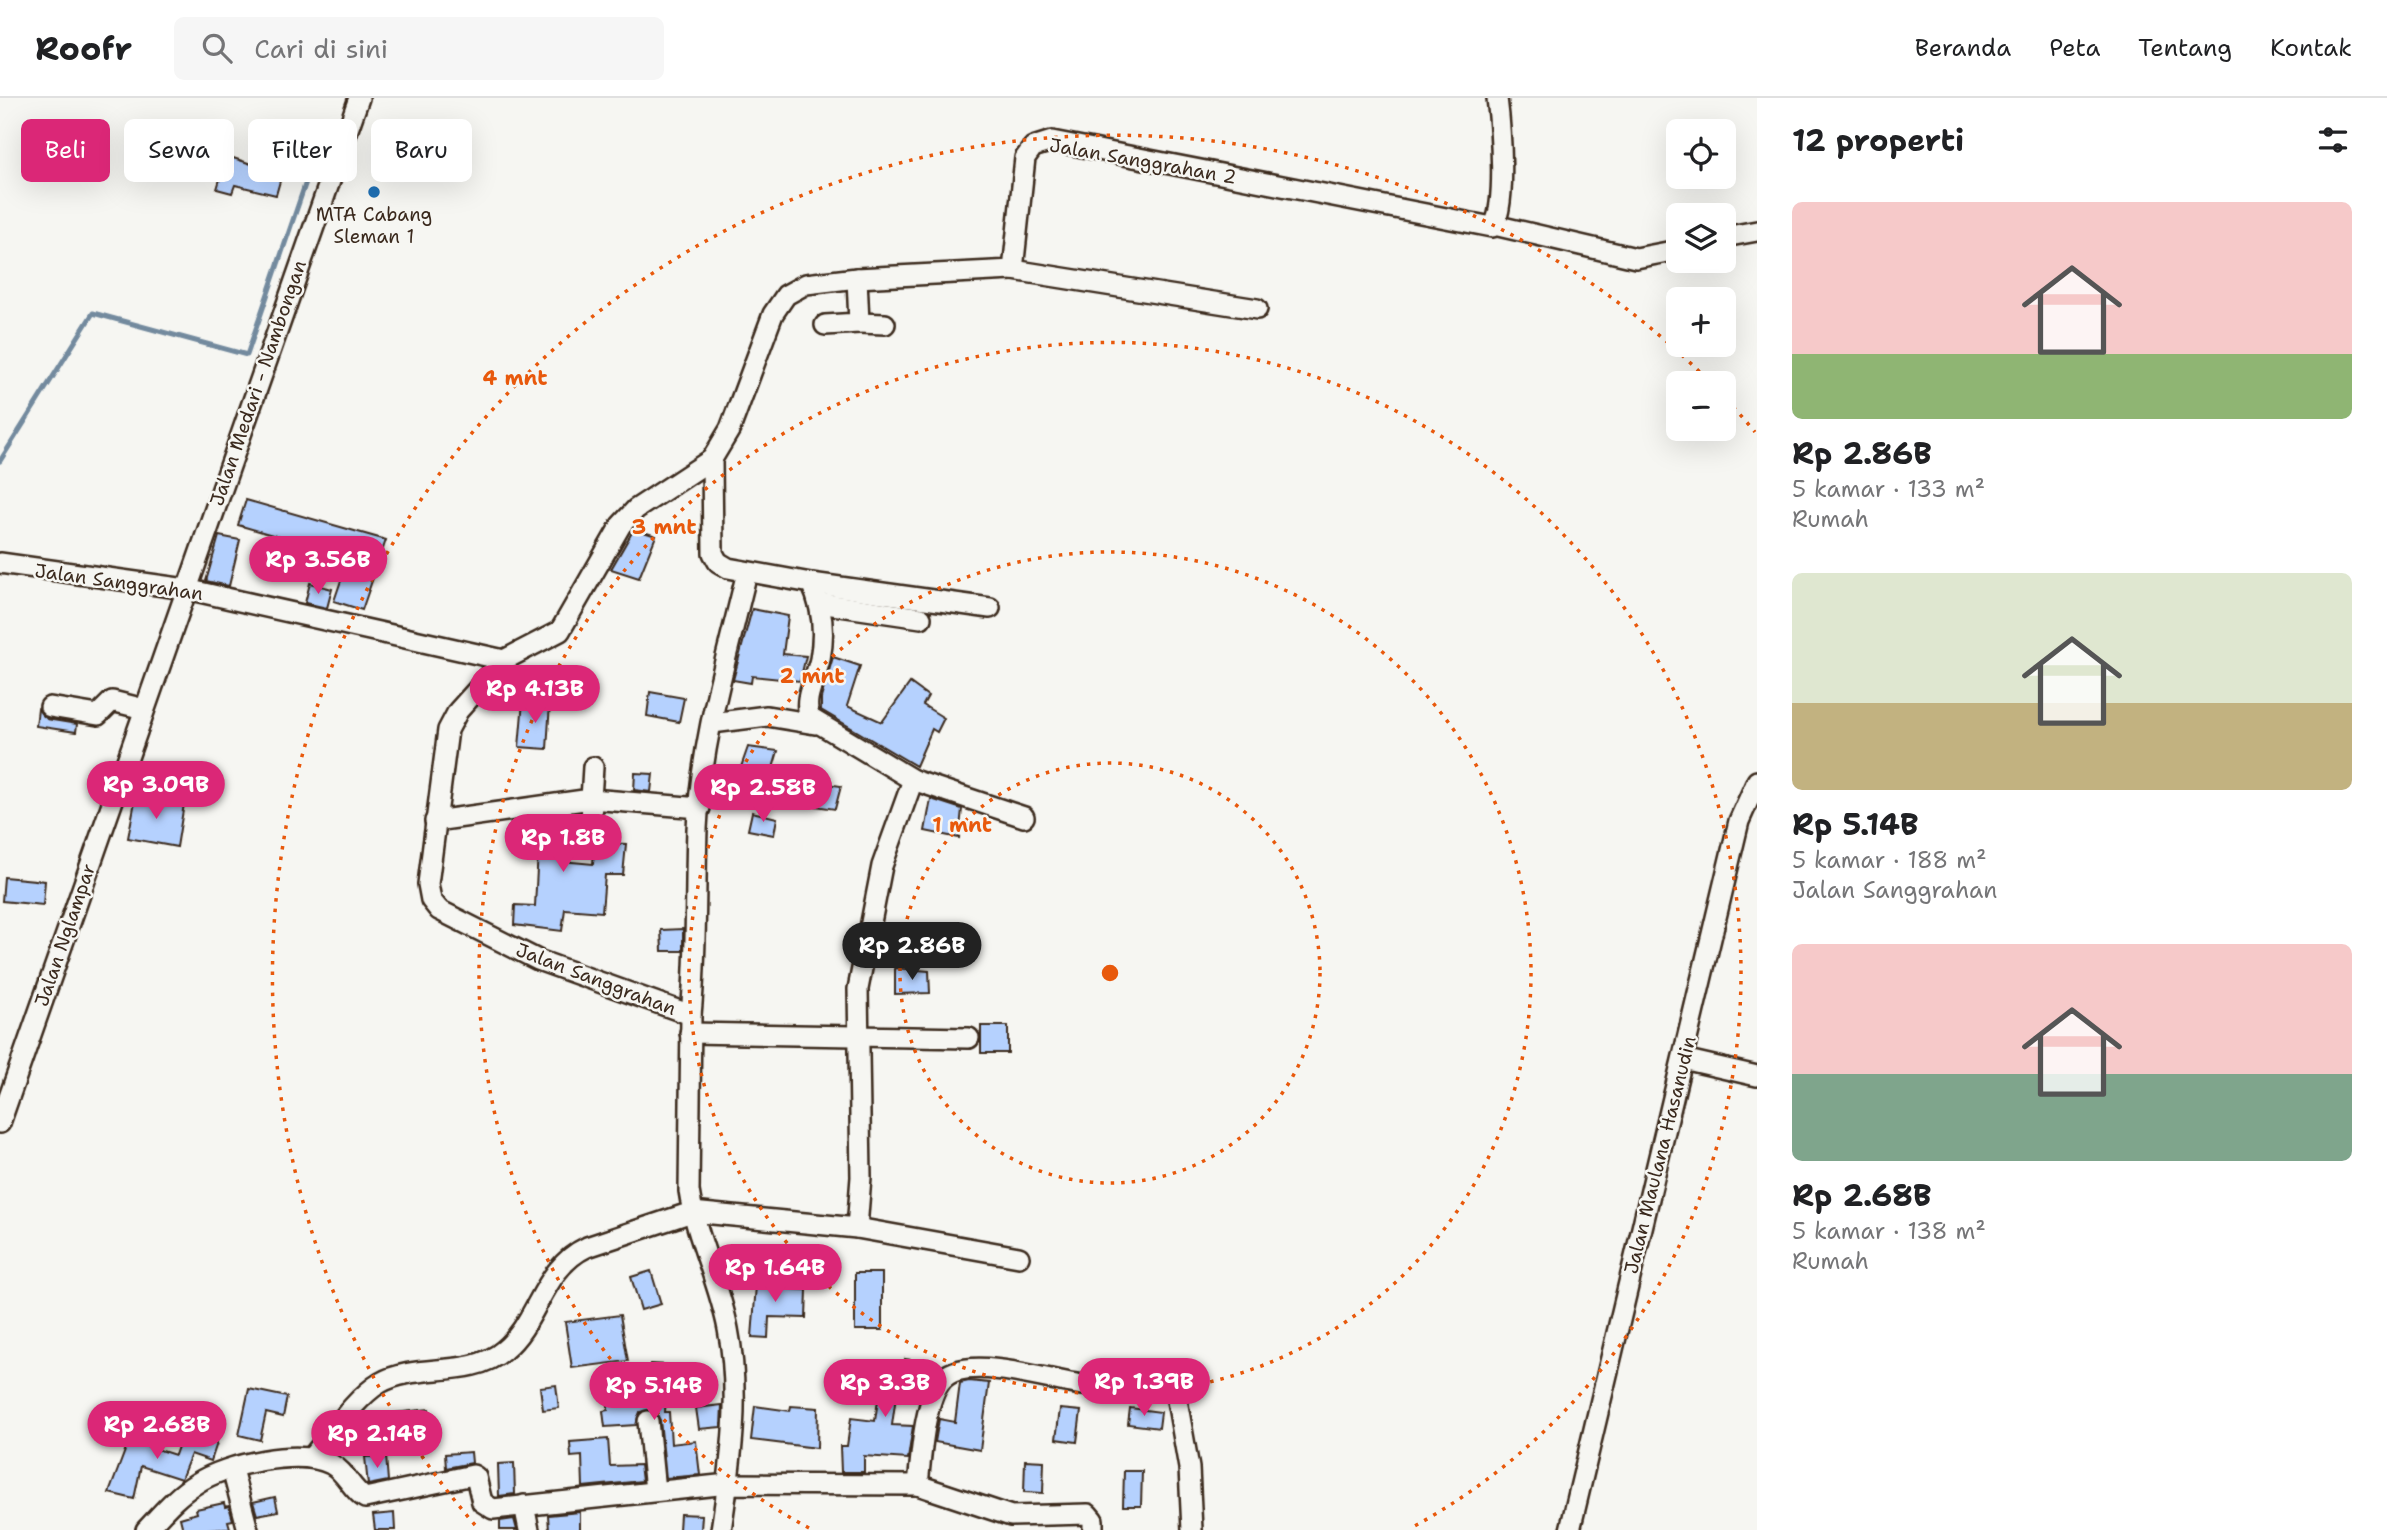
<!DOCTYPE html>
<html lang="id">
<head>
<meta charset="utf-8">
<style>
	body { margin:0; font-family:"Shantell Sans",sans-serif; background:#f6f6f6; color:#202124; height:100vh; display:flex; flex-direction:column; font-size:26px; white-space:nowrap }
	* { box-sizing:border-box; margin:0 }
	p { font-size:23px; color:#757577 }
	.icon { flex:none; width:38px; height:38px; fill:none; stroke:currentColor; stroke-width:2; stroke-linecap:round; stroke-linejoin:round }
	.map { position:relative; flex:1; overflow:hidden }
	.panel { display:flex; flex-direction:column; background:#fff; width:630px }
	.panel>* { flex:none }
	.top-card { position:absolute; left:21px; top:21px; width:665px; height:63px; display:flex; gap:14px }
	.fabs { position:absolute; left:1666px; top:21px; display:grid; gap:14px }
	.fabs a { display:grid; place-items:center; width:70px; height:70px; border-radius:10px; background:#fff; box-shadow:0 7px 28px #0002; font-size:35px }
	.price { position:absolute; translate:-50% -60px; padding:0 16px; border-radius:24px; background:#db2777; color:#fff; font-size:23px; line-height:46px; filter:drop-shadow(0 2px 4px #0008) }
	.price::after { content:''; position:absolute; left:50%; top:42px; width:21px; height:16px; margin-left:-10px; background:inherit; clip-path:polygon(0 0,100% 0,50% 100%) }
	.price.selected { background:#222; color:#fff }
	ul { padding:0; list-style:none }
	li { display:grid; align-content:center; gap:14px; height:371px; padding:0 35px }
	li span { display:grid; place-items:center; height:217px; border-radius:10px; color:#555 }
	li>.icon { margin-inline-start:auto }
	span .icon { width:126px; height:126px; fill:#fffc; stroke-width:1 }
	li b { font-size:30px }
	h2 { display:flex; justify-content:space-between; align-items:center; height:84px; padding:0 35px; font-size:30px }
	.tag { padding:0 24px; border-radius:10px; background:#fff; box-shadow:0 7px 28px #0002; font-size:24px; line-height:63px }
	.tag.selected { background:#db2777; color:#fff }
	header { display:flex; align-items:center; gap:42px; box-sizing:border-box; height:98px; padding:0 35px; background:#fff; border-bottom:2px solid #e0e0e0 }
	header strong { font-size:33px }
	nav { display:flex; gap:38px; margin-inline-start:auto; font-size:24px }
	.search { width:490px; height:63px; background:#f6f6f6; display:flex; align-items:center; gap:18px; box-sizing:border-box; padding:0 24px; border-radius:10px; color:#757577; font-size:26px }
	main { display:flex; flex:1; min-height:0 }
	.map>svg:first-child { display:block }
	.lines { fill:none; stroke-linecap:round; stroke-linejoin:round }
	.stream { stroke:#738a9e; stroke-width:5 }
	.building { fill:#b5d1fe; stroke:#3b2a1e; stroke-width:2 }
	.minor-casing { stroke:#3b2a1e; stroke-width:24 }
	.minor { stroke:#f6f6f2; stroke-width:19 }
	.ring { fill:none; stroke:#e8590c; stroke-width:3.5; stroke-dasharray:3.5 7 }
	.poi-dot { fill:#1f6fb2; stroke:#f6f6f2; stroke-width:2.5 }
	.labels { text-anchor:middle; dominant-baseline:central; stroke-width:5; stroke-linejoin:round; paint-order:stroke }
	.street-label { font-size:19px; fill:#3b2a1e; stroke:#f6f6f2 }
	.poi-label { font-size:19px; fill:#3b2a1e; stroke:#f6f6f2 }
	.centre { fill:#e8590c; stroke:#f6f6f2; stroke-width:3.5 }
	.ring-label { font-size:21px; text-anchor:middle; font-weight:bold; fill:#e8590c; stroke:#f6f6f2; stroke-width:5; stroke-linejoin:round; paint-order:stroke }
</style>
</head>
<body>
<header>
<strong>Roofr</strong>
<div class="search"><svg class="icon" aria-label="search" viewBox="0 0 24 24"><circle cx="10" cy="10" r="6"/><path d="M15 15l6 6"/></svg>Cari di sini</div>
<nav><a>Beranda</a><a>Peta</a><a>Tentang</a><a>Kontak</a></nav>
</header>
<main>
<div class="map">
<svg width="1757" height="1432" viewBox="0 0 1757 1432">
	<rect width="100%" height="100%" fill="#f6f6f2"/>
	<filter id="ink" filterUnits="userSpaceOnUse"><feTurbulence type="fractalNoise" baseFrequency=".0143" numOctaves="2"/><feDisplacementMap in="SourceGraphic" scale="14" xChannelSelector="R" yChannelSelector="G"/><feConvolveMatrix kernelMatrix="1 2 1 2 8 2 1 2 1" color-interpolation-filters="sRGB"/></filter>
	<g filter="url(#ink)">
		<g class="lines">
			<path class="stream" d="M 0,363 L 93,215 L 247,257 L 325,28"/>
		</g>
		<g class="building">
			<path d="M 227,58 L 282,76 L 276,97 L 235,87 L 232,95 L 217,91 Z"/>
			<path d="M 246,402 L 386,442 L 362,512 L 334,503 L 349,459 L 238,427 Z"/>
			<path d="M 634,431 L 656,438 L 639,480 L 611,471 Z"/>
			<path d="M 219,438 L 240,442 L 229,488 L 206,483 Z"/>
			<path d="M 310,485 L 332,491 L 327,510 L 305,505 Z"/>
			<path d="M 752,511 L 788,518 L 783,556 L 806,558 L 800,583 L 752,578 L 751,585 L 733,582 Z"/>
			<path d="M 833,559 L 860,568 L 847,608 L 882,624 L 910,585 L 928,598 L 923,607 L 944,620 L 937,634 L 932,631 L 916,668 L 821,612 L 821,600 Z"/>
			<path d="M 650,594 L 684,600 L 679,624 L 647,618 Z"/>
			<path d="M 523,603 L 550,605 L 547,651 L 519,649 Z"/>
			<path d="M 38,611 L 47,621 L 77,626 L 76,634 L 36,628 Z"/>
			<path d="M 748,649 L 778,653 L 771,677 L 741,669 Z"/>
			<path d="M 635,675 L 653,676 L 651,694 L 634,692 Z"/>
			<path d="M 813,684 L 841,688 L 835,711 L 808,707 Z"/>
			<path d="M 136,698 L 184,706 L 177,749 L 128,740 Z"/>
			<path d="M 931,701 L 962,711 L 959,740 L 925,733 Z"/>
			<path d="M 752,714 L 777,720 L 774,737 L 748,732 Z"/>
			<path d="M 567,717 L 562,763 L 593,766 L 595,741 L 604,745 L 626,746 L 623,777 L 605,777 L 602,814 L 565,811 L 562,833 L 514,827 L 515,807 L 535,808 L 538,752 L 519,753 L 513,724 Z"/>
			<path d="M 4,779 L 45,783 L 43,807 L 2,803 Z"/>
			<path d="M 683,831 L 683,853 L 662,853 L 661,832 Z"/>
			<path d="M 895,870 L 929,873 L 930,895 L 895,896 Z"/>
			<rect x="981" y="928" width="27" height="27"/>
			<path d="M 651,1173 L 661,1206 L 641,1212 L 631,1179 Z"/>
			<path d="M 757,1174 L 773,1175 L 772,1190 L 807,1192 L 806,1220 L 769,1219 L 768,1240 L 752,1239 Z"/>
			<rect x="855" y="1175" width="27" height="57"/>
			<path d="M 620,1217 L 628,1263 L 572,1270 L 565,1224 Z"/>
			<path d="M 905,1261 L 932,1265 L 930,1278 L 923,1282 L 919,1301 L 896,1298 L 892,1327 L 913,1328 L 908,1361 L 864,1358 L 864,1374 L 841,1374 L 840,1348 L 847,1348 L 851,1320 L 875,1323 L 883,1267 L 904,1270 Z"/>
			<path d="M 650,1266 L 668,1267 L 665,1314 L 669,1314 L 671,1346 L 696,1343 L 700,1377 L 666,1380 L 660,1322 L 654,1312 L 640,1314 L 636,1327 L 605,1329 L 603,1313 L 608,1312 L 608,1295 L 648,1294 Z"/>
			<path d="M 969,1283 L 989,1285 L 980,1352 L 935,1344 L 939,1321 L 955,1324 L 960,1285 Z"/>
			<path d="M 556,1287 L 559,1310 L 543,1312 L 540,1289 Z"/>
			<path d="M 249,1291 L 287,1299 L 283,1319 L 266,1315 L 260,1342 L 239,1337 Z"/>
			<path d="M 722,1307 L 721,1329 L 699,1331 L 696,1310 Z"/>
			<path d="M 755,1308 L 790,1313 L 791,1308 L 818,1310 L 817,1350 L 751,1342 Z"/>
			<path d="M 1130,1310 L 1161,1314 L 1159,1330 L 1128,1326 Z"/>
			<path d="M 429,1311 L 431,1342 L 390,1346 L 384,1316 Z"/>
			<path d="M 1060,1311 L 1081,1313 L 1077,1344 L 1056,1341 Z"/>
			<path d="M 183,1334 L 217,1345 L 211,1363 L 191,1356 L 181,1381 L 141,1368 L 134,1401 L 109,1395 L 131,1337 L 149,1344 L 147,1348 L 175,1357 Z"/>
			<path d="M 608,1341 L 610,1368 L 640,1367 L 642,1383 L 583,1389 L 582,1358 L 571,1359 L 570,1344 Z"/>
			<path d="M 471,1354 L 472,1365 L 446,1370 L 445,1356 Z"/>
			<path d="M 386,1358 L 388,1383 L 368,1387 L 365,1359 Z"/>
			<path d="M 1025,1362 L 1044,1363 L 1043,1395 L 1024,1394 Z"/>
			<path d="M 514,1365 L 515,1396 L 499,1398 L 498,1366 Z"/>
			<path d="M 1124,1373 L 1142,1373 L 1141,1408 L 1123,1408 Z"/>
			<path d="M 275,1399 L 278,1413 L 257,1417 L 253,1404 Z"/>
			<path d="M 224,1405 L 225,1409 L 229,1408 L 233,1422 L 228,1423 L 230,1430 L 183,1432 L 180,1420 L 197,1415 L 196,1411 Z"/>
			<path d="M 580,1414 L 580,1432 L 549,1432 L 548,1417 Z"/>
			<path d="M 394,1415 L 395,1432 L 375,1432 L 373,1417 Z"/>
			<path d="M 680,1416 L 702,1417 L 701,1432 L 679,1432 Z"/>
			<path d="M 514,1421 L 517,1432 L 500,1432 L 500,1423 Z"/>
		</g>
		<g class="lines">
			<g class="minor-casing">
				<g id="minor">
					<path d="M 1494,127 L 1636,160 L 1678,152"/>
					<path d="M 1724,139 L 1757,133"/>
					<path d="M 1013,172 L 1257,211"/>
					<path d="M 859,225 L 885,226"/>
					<path d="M 825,227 L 859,225 L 857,180"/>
					<path d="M 0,465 L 186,491 L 504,562 L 458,613 L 448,632 L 428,786 L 431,802 L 439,812 L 538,862 L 691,917 L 689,1093 C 696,1140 719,1183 728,1231 C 741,1297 731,1366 721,1432"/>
					<path d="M 811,485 L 990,510"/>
					<path d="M 819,505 L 921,520"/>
					<path d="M 504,562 L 560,533 L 621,427 L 636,411 L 712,361 L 730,331 L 773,216 L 786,197 L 806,186 L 857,180 L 1013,172 L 1025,60 L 1033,49 L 1052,43 L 1492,129 C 1508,113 1500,24 1497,0"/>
					<path d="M 50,609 L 98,617 L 112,603 L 144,611"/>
					<path d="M 712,625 L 767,618 L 815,626"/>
					<path d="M 913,682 L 1024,719"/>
					<path d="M 435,723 L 591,701 L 593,669"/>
					<path d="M 605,733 L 592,725 L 591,701 L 700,710"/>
					<path d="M 691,917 C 697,855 695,793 697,731 C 701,644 727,558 747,474"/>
					<path d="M 690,935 L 969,940"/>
					<path d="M 1683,961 L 1757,978"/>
					<path d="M 0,1025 L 359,0"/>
					<path d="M 857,1130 L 1019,1159"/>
					<path d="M 648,1323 L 655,1393"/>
					<path d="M 311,1360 C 329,1339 356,1299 380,1285 C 416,1264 471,1281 504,1252 C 539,1223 542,1170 587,1149 L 692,1114 L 857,1130 L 861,1079 L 858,891 L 882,768 L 913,682 L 810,620 C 802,600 816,581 820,561 C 825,535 822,508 811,485 L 728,470 L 718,464 L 713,455 L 712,361"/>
					<path d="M 232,1371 L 248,1432"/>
					<path d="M 918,1387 L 1011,1418 L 1088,1416 L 1093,1422 L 1093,1432"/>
					<path d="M 524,1407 L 529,1432"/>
					<path d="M 146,1432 C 162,1415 177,1397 197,1385 C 226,1366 299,1350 331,1366 C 346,1374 351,1391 365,1400 L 473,1377 L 476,1379 L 482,1404 L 493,1411 L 728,1386 L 918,1387 C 921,1360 924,1302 942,1282 C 965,1254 1051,1284 1083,1287 C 1112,1290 1142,1280 1170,1284 L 1175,1291 L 1189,1370 L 1192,1432"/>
					<path d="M 1570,1432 L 1739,723 L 1757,683"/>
				</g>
			</g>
			<use href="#minor" class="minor"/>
		</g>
	</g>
	<g class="ring">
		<circle cx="1110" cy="875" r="210"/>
		<circle cx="1110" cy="875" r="421"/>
		<path d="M809 1430A631 631 0 1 1 1411 1430"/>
		<path d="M475 1427A842 842 0 0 1 1711 285M1726 301A842 842 0 0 1 1755 334"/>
	</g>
	<circle class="poi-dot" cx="374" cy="94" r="7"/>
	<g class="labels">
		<g class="street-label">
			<text transform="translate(1143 63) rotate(10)">Jalan Sanggrahan 2</text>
			<text transform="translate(258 285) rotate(-71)">Jalan Medari - Nambongan</text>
			<text transform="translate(119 484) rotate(8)">Jalan Sanggrahan</text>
			<text transform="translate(65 837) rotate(-71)">Jalan Nglampar</text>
			<text transform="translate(596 881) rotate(21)">Jalan Sanggrahan</text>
			<text transform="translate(1660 1057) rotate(-76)">Jalan Maulana Hasanudin</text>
		</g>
		<g class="poi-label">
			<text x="374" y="116">MTA Cabang<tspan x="374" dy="22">Sleman 1</tspan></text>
		</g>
	</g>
	<circle cx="1110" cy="875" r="10" class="centre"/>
	<g class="ring-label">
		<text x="515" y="287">4 mnt</text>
		<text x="664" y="436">3 mnt</text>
		<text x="812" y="585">2 mnt</text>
		<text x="962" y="734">1 mnt</text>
	</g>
</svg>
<div class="fabs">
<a><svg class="icon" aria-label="locate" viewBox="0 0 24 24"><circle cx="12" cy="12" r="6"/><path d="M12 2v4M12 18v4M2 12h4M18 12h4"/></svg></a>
<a><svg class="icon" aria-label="layers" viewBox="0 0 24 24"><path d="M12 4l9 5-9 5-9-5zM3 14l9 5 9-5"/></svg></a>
<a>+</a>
<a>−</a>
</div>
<b class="price" style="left:318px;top:498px">Rp 3.56B</b>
<b class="price" style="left:535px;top:627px">Rp 4.13B</b>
<b class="price" style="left:156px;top:723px">Rp 3.09B</b>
<b class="price" style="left:763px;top:726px">Rp 2.58B</b>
<b class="price" style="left:563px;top:776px">Rp 1.8B</b>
<b class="price selected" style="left:912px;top:884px">Rp 2.86B</b>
<b class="price" style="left:775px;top:1206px">Rp 1.64B</b>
<b class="price" style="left:1144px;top:1320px">Rp 1.39B</b>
<b class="price" style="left:885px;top:1321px">Rp 3.3B</b>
<b class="price" style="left:654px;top:1324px">Rp 5.14B</b>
<b class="price" style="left:157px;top:1363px">Rp 2.68B</b>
<b class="price" style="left:377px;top:1372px">Rp 2.14B</b>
<div class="top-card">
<a class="tag selected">Beli</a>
<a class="tag">Sewa</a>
<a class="tag">Filter</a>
<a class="tag">Baru</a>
</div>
</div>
<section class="panel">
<h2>12 properti<svg class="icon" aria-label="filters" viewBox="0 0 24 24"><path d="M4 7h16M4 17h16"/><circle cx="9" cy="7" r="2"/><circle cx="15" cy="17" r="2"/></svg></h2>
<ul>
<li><span style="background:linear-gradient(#f6c9c9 70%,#8fb573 0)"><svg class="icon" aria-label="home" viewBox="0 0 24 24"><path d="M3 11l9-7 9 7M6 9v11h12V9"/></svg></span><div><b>Rp 2.86B</b><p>5 kamar · 133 m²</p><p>Rumah</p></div></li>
<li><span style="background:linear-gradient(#dfe7d0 60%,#c2b280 0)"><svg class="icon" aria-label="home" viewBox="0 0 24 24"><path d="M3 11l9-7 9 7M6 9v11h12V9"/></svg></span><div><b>Rp 5.14B</b><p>5 kamar · 188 m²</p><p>Jalan Sanggrahan</p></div></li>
<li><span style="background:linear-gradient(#f6c9c9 60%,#7fa58c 0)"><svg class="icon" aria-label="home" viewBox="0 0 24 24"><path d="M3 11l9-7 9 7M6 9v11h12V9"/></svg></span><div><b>Rp 2.68B</b><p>5 kamar · 138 m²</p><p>Rumah</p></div></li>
</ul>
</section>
</main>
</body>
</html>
